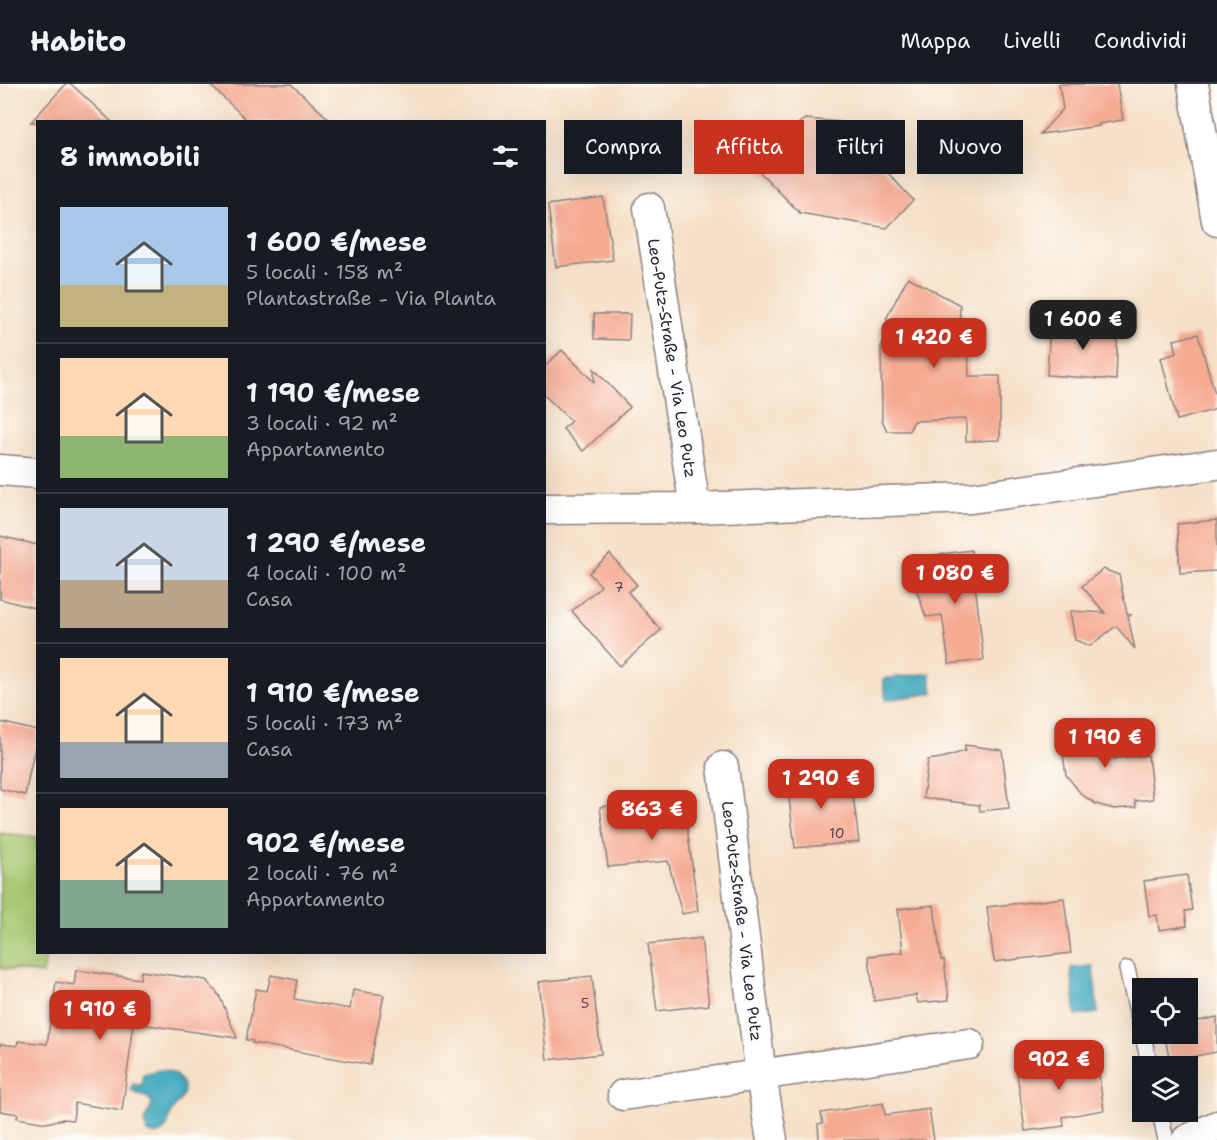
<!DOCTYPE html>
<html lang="it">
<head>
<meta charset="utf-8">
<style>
	body { margin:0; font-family:"Shantell Sans",sans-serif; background:#20242c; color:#f1f3f6; height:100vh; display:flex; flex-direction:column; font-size:22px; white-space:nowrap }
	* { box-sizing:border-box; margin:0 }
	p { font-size:20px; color:#9ea1a6 }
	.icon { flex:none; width:33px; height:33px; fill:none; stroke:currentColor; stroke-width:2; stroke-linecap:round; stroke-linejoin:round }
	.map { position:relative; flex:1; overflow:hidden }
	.drawer { position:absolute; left:36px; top:36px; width:510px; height:834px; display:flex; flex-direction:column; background:#171b24; border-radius:0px; box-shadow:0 6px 24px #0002 }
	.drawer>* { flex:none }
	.guide { position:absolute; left:564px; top:36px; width:562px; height:54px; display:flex; gap:12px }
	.fabs { position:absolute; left:1132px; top:894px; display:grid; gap:12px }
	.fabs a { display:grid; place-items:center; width:66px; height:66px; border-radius:0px; background:#171b24; box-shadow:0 6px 24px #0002; font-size:30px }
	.price { position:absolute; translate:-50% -51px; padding:0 14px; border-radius:12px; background:#c8321e; color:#fff; font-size:20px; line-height:39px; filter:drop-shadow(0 2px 3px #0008) }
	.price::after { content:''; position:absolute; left:50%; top:36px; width:18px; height:14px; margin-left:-9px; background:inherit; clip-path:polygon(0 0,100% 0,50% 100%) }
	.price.selected { background:#222; color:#fff }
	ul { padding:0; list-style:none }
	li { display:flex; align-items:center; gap:18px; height:150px; padding:0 24px }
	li+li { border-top:2px solid #363941 }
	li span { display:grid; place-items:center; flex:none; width:168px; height:120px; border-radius:0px; color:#555 }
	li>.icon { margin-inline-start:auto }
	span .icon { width:72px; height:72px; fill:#fffc; stroke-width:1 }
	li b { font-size:26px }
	h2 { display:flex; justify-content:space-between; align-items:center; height:72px; padding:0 24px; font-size:26px }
	.pill { padding:0 21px; border-radius:0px; background:#171b24; box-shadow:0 6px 24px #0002; font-size:21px; line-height:54px }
	.pill.selected { background:#c8321e; color:#fff }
	header { display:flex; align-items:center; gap:36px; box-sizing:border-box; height:84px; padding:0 30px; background:#171b24; border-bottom:2px solid #363941 }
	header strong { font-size:28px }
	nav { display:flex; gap:33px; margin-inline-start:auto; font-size:21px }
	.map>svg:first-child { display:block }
	.green { fill:#a9c972; stroke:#667656; stroke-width:1.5 }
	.water { fill:#3da8bd; stroke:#30657c; stroke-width:1.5 }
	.building { fill:#f5aa92 }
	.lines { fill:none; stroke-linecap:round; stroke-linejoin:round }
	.service-casing { stroke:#8c8181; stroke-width:18 }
	.minor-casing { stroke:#8c8181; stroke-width:33 }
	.service { stroke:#fff; stroke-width:15 }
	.minor { stroke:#fff; stroke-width:30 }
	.labels { text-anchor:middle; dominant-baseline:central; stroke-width:6; stroke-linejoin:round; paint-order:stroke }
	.number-label { font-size:14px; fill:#574451 }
	.street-label { font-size:16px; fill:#22223b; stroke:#fdfcf7 }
</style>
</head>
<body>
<header>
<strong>Habito</strong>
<nav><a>Mappa</a><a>Livelli</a><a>Condividi</a></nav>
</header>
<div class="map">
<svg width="1217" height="1056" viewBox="0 0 1217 1056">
	<rect width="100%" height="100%" fill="#fdfcf7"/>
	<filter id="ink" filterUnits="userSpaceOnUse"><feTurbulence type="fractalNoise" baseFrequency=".0167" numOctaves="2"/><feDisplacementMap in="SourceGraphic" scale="12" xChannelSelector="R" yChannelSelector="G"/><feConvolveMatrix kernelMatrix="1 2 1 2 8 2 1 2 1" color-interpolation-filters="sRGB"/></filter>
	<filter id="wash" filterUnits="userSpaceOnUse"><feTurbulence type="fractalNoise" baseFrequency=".008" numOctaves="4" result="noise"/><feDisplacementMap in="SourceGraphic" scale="24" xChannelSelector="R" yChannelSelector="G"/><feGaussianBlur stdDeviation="1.35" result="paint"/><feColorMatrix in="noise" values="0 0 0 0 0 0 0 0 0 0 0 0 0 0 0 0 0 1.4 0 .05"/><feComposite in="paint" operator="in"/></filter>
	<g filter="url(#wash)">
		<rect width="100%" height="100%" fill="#f6e0c7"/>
		<path class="green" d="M 0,749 L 37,753 L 38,868 L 46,869 L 43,890 L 0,884 Z"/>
		<g class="water">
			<path d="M 930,589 L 933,609 L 886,616 L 883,595 Z"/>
			<path d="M 1093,882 L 1098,929 L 1076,932 L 1071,884 Z"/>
			<path d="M 160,986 C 174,986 190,999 181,1015 C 179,1019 174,1022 172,1027 C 169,1033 169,1044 162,1048 C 157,1051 152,1050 148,1048 C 138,1032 151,1032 152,1018 L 148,1014 L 131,1007 L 133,1000 L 141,1002 L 143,990 Z"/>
		</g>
		<g id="blocks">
			<g class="building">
				<path d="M 66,0 L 71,0 L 112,38 L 31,38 Z"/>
				<path d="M 209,0 L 291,0 L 332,38 L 249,38 Z"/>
				<path d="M 1059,0 L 1117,0 L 1123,36 L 1099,40 L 1099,42 L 1040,50 L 1063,25 Z"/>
				<path d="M 805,35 L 841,38 L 913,116 L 887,144 L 800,129 L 747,75 Z"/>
				<path d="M 603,113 L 613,176 L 556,183 L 548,121 Z"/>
				<path d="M 908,193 L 960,221 L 960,258 L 968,258 L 969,292 L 1000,292 L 1000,356 L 966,357 L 966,335 L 914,337 L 909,347 L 887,347 L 882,336 L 881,262 L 894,240 L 886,235 Z"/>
				<path d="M 594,230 L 630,230 L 629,256 L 594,255 Z"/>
				<path d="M 1058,239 L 1118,241 L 1116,296 L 1047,291 L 1050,242 L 1057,242 Z"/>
				<path d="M 1198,250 L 1217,317 L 1217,325 L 1177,336 L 1161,274 L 1177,269 L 1174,256 Z"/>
				<path d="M 562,266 L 594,298 L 594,285 L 630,323 L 583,367 L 563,345 L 571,337 L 544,311 L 544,283 Z"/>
				<path d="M 1217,436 L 1217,487 L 1180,489 L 1177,440 Z"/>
				<path d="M 0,452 L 38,461 L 38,525 L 0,515 Z"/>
				<path d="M 971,466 L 984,576 L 949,580 L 942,531 L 926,533 L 913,496 L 938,494 L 935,471 Z"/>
				<path d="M 610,470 L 637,501 L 628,508 L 661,546 L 620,582 L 572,527 L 601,502 L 589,489 Z"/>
				<path d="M 1103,485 L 1119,491 L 1127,530 L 1131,531 L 1128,533 L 1135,565 L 1116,542 L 1090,562 L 1075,556 L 1070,527 L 1105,529 L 1082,502 Z"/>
				<path d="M 0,638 L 38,647 L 25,711 L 0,705 Z"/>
				<path d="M 1111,640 L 1114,675 L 1148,671 L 1153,715 L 1135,717 L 1136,723 L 1114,725 L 1096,720 L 1082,711 L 1066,691 L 1062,663 L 1068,662 L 1067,645 Z"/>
				<path d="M 965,661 L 1002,666 L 1009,724 L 980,727 L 979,721 L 923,714 L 928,676 L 942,674 L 965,667 Z"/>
				<path d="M 822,686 L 824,699 L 851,695 L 859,758 L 795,764 L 786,690 Z"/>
				<path d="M 683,712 L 698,827 L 682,830 L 668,777 L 608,783 L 600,723 Z"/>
				<path d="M 1187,791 L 1192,826 L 1185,827 L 1187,842 L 1159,846 L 1157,831 L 1149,832 L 1144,797 Z"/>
				<path d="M 1064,814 L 1071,869 L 994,878 L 987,823 Z"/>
				<path d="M 934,821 L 941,876 L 944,876 L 949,916 L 918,919 L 916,911 L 874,917 L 869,872 L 903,868 L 898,825 Z"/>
				<path d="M 701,854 L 709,921 L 657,927 L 648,860 Z"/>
				<path d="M 76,886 L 140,895 L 141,887 L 206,896 L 219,911 L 237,954 L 134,939 L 122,1027 L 75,1019 L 73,1036 L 63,1035 L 47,1039 L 17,1034 L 18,1030 L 0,1027 L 0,960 L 17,962 L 18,957 L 47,960 L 56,898 L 74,901 Z"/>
				<path d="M 271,891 L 297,896 L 294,915 L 350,925 L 353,906 L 384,911 L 370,981 L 252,959 L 253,957 L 246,956 L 256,905 L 267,907 Z"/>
				<path d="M 592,892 L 601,970 L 547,976 L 538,898 Z"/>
				<path d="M 1217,933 L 1217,968 L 1170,977 L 1164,950 L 1188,950 L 1188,939 Z"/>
				<path d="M 1096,971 L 1104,1026 L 1063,1033 L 1064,1042 L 1025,1047 L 1016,982 Z"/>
				<path d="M 883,1019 L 885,1031 L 929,1025 L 934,1056 L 819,1056 L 818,1040 L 823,1039 L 821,1029 Z"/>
			</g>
		</g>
	</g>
	<g filter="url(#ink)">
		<use href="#blocks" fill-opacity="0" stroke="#8c8181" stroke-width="1.5"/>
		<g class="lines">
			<g class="service-casing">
				<g id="service">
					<path d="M 1127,885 L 1150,982"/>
					<path d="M 1160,1028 L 1166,1056"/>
				</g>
			</g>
			<g class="minor-casing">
				<g id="minor">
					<path d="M 1193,0 L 1217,137"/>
					<path d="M 649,124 L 695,424"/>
					<path d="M 0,386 L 38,389"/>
					<path d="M 544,425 L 695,424 L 971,414 L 1217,380"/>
					<path d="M 723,683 L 761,992 L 772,1056"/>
					<path d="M 623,1011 L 969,960"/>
					<path d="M 1187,1056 L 1217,1042"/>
				</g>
			</g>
			<use href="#service" class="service"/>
			<use href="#minor" class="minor"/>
		</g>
	</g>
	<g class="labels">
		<g class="number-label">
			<text x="619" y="503">7</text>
			<text x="837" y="749">10</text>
			<text x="585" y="919">5</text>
		</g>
		<g class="street-label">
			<text transform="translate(672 274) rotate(81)">Leo-Putz-Straße - Via Leo Putz</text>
			<text transform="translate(742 837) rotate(83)">Leo-Putz-Straße - Via Leo Putz</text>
		</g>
	</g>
</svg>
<div class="fabs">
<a><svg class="icon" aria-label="locate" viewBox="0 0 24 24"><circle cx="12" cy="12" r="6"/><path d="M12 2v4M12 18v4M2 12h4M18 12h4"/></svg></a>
<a><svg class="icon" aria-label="layers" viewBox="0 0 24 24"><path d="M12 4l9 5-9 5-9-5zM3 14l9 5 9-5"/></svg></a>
</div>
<b class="price selected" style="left:1083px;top:267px">1 600 €</b>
<b class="price" style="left:934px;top:285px">1 420 €</b>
<b class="price" style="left:955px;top:521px">1 080 €</b>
<b class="price" style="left:1105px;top:685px">1 190 €</b>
<b class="price" style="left:821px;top:726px">1 290 €</b>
<b class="price" style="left:652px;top:757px">863 €</b>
<b class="price" style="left:100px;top:957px">1 910 €</b>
<b class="price" style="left:1059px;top:1007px">902 €</b>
<div class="guide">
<a class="pill">Compra</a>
<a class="pill selected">Affitta</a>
<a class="pill">Filtri</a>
<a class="pill">Nuovo</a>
</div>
<section class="drawer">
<h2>8 immobili<svg class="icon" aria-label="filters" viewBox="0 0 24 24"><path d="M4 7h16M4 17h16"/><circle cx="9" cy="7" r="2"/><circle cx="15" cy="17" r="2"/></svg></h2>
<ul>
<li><span style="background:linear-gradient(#a9c7e8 65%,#c2b280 0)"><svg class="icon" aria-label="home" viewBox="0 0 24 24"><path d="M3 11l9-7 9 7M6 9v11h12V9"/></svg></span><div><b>1 600 €/mese</b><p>5 locali · 158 m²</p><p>Plantastraße - Via Planta</p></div></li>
<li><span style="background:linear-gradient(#ffd9b3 65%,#8fb573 0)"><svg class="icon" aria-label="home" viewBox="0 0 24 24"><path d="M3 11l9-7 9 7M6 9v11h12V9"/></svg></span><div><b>1 190 €/mese</b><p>3 locali · 92 m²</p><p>Appartamento</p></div></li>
<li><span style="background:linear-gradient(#c9d6e8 60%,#b9a48a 0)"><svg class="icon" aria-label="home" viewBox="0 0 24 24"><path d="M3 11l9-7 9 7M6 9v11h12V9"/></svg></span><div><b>1 290 €/mese</b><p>4 locali · 100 m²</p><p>Casa</p></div></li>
<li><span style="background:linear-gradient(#ffd9b3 70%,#9aa5b1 0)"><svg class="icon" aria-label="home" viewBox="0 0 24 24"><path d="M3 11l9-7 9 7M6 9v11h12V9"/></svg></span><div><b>1 910 €/mese</b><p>5 locali · 173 m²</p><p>Casa</p></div></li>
<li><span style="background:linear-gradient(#ffd9b3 60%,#7fa58c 0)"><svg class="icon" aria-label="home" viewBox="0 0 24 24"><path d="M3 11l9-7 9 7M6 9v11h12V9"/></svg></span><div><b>902 €/mese</b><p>2 locali · 76 m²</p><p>Appartamento</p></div></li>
</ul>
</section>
</div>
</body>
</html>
